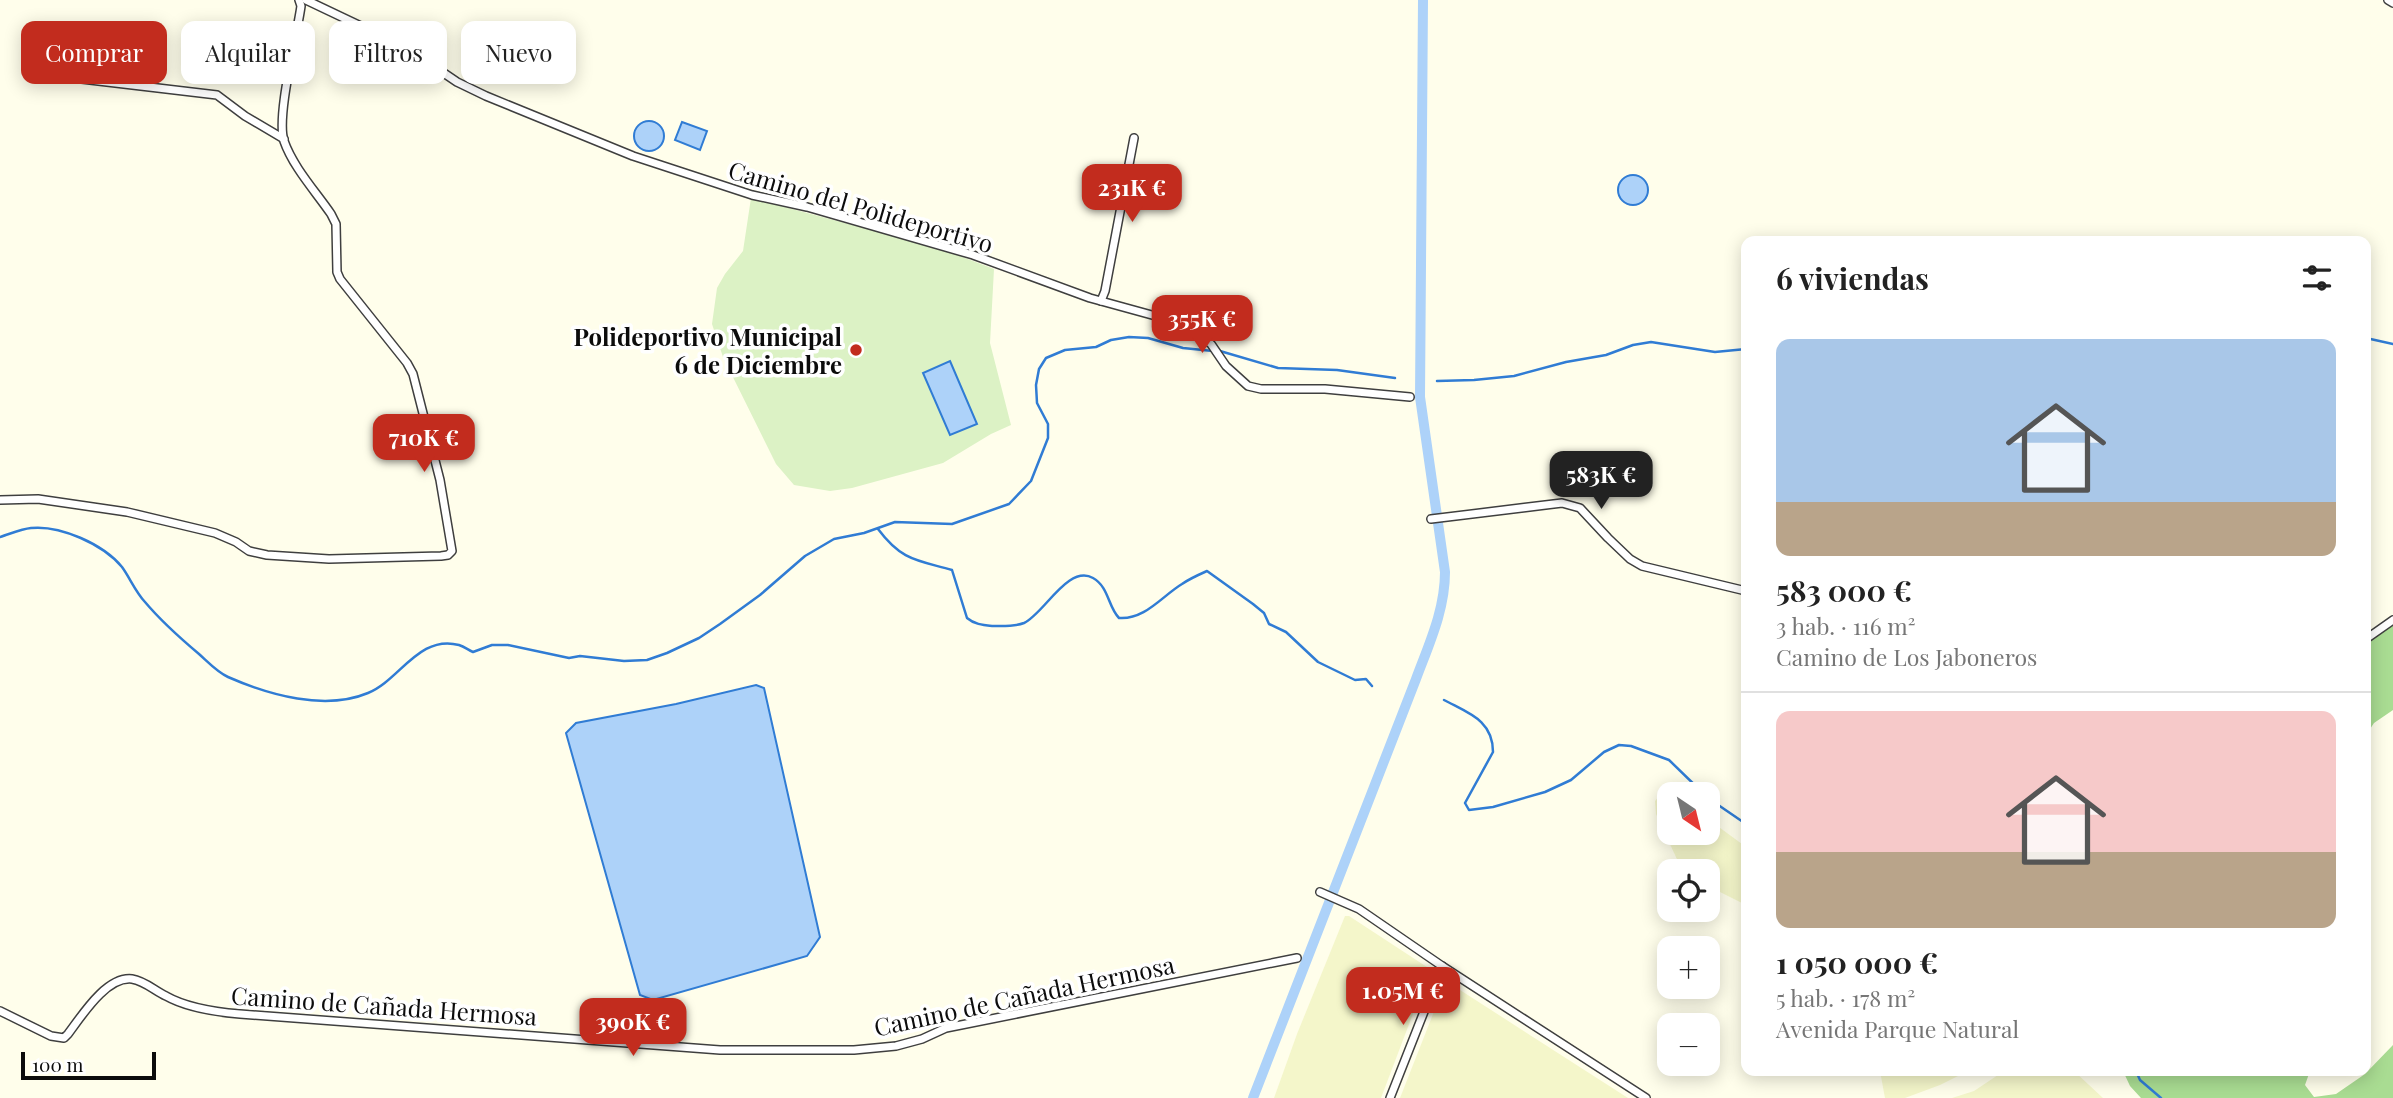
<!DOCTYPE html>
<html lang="es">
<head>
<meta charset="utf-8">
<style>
	body { margin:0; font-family:"Playfair Display",serif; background:#f2f2f2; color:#222; height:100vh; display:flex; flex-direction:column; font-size:26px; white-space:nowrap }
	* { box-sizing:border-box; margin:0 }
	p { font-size:23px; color:#767676 }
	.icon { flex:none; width:38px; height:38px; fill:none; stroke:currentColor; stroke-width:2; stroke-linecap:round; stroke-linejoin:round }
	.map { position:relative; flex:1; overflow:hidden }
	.panel { position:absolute; left:1741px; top:236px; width:630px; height:840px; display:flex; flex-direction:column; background:#fff; border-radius:14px; box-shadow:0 4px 18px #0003 }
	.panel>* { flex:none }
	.banner { position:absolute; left:21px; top:21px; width:665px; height:63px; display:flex; gap:14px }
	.needle { width:46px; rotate:145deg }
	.buttons { position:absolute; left:1657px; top:782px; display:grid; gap:14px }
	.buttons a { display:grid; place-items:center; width:63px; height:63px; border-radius:14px; background:#fff; box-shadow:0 4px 18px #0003; font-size:35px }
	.scale { position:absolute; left:21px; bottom:18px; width:135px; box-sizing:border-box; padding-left:7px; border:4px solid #0c0c0c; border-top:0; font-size:19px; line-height:24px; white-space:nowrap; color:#0c0c0c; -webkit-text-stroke:5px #fff; paint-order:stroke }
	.price { position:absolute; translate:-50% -60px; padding:0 16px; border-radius:14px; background:#c22c1e; color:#fff; font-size:23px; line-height:46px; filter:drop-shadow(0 2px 4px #0008) }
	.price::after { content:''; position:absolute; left:50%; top:42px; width:21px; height:16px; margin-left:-10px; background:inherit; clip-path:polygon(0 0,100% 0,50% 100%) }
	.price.selected { background:#222; color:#fff }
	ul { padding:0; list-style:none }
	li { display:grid; align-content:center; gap:14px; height:371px; padding:0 35px }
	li+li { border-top:2px solid #e0e0e0 }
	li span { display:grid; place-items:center; height:217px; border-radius:14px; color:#555 }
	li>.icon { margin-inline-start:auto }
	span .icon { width:126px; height:126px; fill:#fffc; stroke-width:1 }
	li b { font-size:30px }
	h2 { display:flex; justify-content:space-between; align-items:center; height:84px; padding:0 35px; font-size:30px }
	.chip { padding:0 24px; border-radius:14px; background:#fff; box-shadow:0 4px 18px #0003; font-size:24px; line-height:63px }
	.chip.selected { background:#c22c1e; color:#fff }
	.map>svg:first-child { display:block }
	.farmland { fill:#f4f6ca }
	.forest { fill:#a9dc92 }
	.pitch { fill:#dcf2c5 }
	.water { fill:#add2f9; stroke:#307cd4; stroke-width:2 }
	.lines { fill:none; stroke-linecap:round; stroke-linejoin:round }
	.stream { stroke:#307cd4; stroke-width:2.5 }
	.canal { stroke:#add2f9; stroke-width:10 }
	.street-casing { stroke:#3f3f3f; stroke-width:10 }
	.street { stroke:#fff; stroke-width:7 }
	.poi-dot { fill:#c22c1e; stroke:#fff; stroke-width:2.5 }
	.labels { text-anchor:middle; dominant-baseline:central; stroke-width:7; stroke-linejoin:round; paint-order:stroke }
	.street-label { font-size:24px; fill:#0c0c0c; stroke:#fff }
	.poi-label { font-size:24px; font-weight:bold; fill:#0c0c0c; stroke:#fff; text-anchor:end }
</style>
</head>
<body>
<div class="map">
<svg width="2393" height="1098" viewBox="0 0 2393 1098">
	<rect width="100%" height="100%" fill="#fffeeb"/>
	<g class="farmland">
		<path d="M 1666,789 L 1674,794 L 1670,794 L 1670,833 L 1708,833 L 1708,819 L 1746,847 L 1746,905 L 1708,886 L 1708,872 L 1682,870 L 1656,814 L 1655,801 Z"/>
		<path d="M 1345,916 L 1349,916 L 1430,969 L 1381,1098 L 1274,1098 L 1297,1034 Z"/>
		<path d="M 1446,981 L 1628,1098 L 1400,1098 Z"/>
		<path d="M 1880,1071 L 1968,1071 L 1940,1085 L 1905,1098 L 1885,1098 Z"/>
		<path d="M 2004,1071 L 2074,1071 L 2103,1098 L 1952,1098 L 1974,1091 Z"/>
	</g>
	<g class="forest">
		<path d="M 2393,620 L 2393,710 L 2374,723 L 2366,735 L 2366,639 Z"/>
		<path d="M 2393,1045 L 2393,1098 L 2141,1098 L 2130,1086 L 2123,1071 L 2310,1071 L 2305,1085 L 2314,1097 L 2336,1094 L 2365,1074 Z"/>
	</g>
	<path class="pitch" d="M 751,198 L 939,248 L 994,269 L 990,343 L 1011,425 L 991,434 L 943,463 L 852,488 L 830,491 L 794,485 L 776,464 L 723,357 L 712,324 L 717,288 L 725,274 L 743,251 Z"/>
	<g class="water">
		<circle cx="649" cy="136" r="15"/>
		<path d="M 682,122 L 707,131 L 700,150 L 675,140 Z"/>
		<circle cx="1633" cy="190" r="15"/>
		<path d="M 950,361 L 977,424 L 950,435 L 923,373 Z"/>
		<path d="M 756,685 L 764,688 L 820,937 L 807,956 L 653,1000 L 640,995 L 566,733 L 576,723 L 676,704 Z"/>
	</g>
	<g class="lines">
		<g class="stream">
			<path d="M 2366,338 L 2393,344"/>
			<path d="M 1220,351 L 1278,368 L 1337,370 L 1395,378"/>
			<path d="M 1437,381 L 1474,380 L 1514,376 L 1566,362 L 1606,355 L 1633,345 L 1651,342 L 1715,352 L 1746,349"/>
			<path d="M 878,529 C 902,561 917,560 952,570 L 967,618 C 974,624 982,625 992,626 C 1003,626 1014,627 1024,623 C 1044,614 1068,564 1093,578 C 1109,587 1108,607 1119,618 C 1145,620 1162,596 1182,584 C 1189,579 1198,575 1207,571 L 1253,604 L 1264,613 L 1269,624 L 1286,632 L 1318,662 L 1355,680 L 1366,679 L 1372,686"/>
			<path d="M 0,537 C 10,534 21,529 31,528 C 60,525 103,544 122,567 C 130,578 135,591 145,602 C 161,621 180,638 199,654 C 208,662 217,672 228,677 C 269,695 325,711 368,693 C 399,681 419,634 459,645 C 465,647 468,650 473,652 L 492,645 L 508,645 L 569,658 L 580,656 L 624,661 L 647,660 L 667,653 L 699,638 L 720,624 L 760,595 L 805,556 L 834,539 L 864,533 L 895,522 L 952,524 L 1009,504 L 1031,481 L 1048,438 L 1048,424 L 1037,403 L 1036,385 L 1039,369 L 1046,358 L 1065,350 L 1096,347 L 1111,340 L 1129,337 L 1148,338 L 1183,348 L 1213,351"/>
			<path d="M 1444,700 C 1468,713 1493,720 1493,752 L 1465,803 L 1469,810 L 1493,807 L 1545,792 L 1571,780 L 1604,752 L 1619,745 L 1631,746 L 1669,760 L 1704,794"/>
			<path d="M 1708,798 L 1746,824"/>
			<path d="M 2136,1071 L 2140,1080 L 2161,1098"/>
		</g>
		<path class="canal" d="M 1253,1098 L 1416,679 C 1429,644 1445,610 1445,572 L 1420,397 L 1423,0"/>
		<g class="street-casing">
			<g id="street">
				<path d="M 306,0 L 407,48 L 457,82 L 486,96 L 633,156 L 752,195 L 807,207 L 973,255 L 1090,298 L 1181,323 L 1211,344 L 1226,366 L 1248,386 L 1261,389 L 1325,389 L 1410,397"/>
				<path d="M 2388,0 L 2393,3"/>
				<path d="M 73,78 L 217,95 L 245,116 L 284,139"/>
				<path d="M 1101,301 L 1105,291 L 1134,138"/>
				<path d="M 0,500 L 38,499 L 127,512 L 215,533 L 236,542 L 249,551 L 267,555 L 329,559 L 441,556 L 448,555 L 452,551 L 440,480 L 413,374 L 407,363 L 340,279 L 337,272 L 336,224 L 331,214 C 316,192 293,167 284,141 C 276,116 297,36 301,6 L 299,0"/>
				<path d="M 1431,519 L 1562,503 L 1580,508 L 1608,538 L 1630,559 L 1642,566 L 1746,591"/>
				<path d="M 2366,639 L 2393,620"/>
				<path d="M 1320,892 L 1359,909 L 1442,966 L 1646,1098"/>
				<path d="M 0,1011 L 51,1036 L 64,1038 L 68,1034 C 81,1017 106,976 132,979 C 145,981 155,991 166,996 C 187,1008 216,1012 240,1014 L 720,1050 L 854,1050 L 896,1046 L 922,1039 L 946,1028 L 1297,958"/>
				<path d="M 1390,1098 L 1442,966"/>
			</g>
		</g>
		<use href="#street" class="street"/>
	</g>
	<circle class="poi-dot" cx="856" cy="350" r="7"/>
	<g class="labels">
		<g class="street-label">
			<text transform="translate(861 206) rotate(16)">Camino del Polideportivo</text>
			<text transform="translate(1024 995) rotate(-12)">Camino de Cañada Hermosa</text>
			<text transform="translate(384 1005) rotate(4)">Camino de Cañada Hermosa</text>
		</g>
		<g class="poi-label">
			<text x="842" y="336">Polideportivo Municipal<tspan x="842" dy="28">6 de Diciembre</tspan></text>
		</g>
	</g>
</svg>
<div class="buttons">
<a><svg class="needle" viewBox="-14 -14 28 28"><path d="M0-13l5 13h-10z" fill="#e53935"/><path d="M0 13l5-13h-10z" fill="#767676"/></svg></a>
<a><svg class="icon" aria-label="locate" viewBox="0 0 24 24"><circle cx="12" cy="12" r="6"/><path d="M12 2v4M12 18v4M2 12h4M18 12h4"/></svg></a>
<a>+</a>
<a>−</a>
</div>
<div class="scale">100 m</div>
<b class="price" style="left:1132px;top:224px">231K €</b>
<b class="price" style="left:1202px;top:355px">355K €</b>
<b class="price" style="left:424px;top:474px">710K €</b>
<b class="price selected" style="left:1601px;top:511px">583K €</b>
<b class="price" style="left:1403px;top:1027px">1.05M €</b>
<b class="price" style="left:633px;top:1058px">390K €</b>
<div class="banner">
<a class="chip selected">Comprar</a>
<a class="chip">Alquilar</a>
<a class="chip">Filtros</a>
<a class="chip">Nuevo</a>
</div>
<section class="panel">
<h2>6 viviendas<svg class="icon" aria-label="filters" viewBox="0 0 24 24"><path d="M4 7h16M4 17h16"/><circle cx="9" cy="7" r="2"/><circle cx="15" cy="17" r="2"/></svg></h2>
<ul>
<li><span style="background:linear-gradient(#a9c7e8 75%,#b9a48a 0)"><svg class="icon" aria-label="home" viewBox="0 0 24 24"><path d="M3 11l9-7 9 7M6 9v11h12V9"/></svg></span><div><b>583 000 €</b><p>3 hab. · 116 m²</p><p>Camino de Los Jaboneros</p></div></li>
<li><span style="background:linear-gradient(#f6c9c9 65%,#b9a48a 0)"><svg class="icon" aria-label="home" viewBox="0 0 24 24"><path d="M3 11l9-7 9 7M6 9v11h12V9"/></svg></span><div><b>1 050 000 €</b><p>5 hab. · 178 m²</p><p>Avenida Parque Natural</p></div></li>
</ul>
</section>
</div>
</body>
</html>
